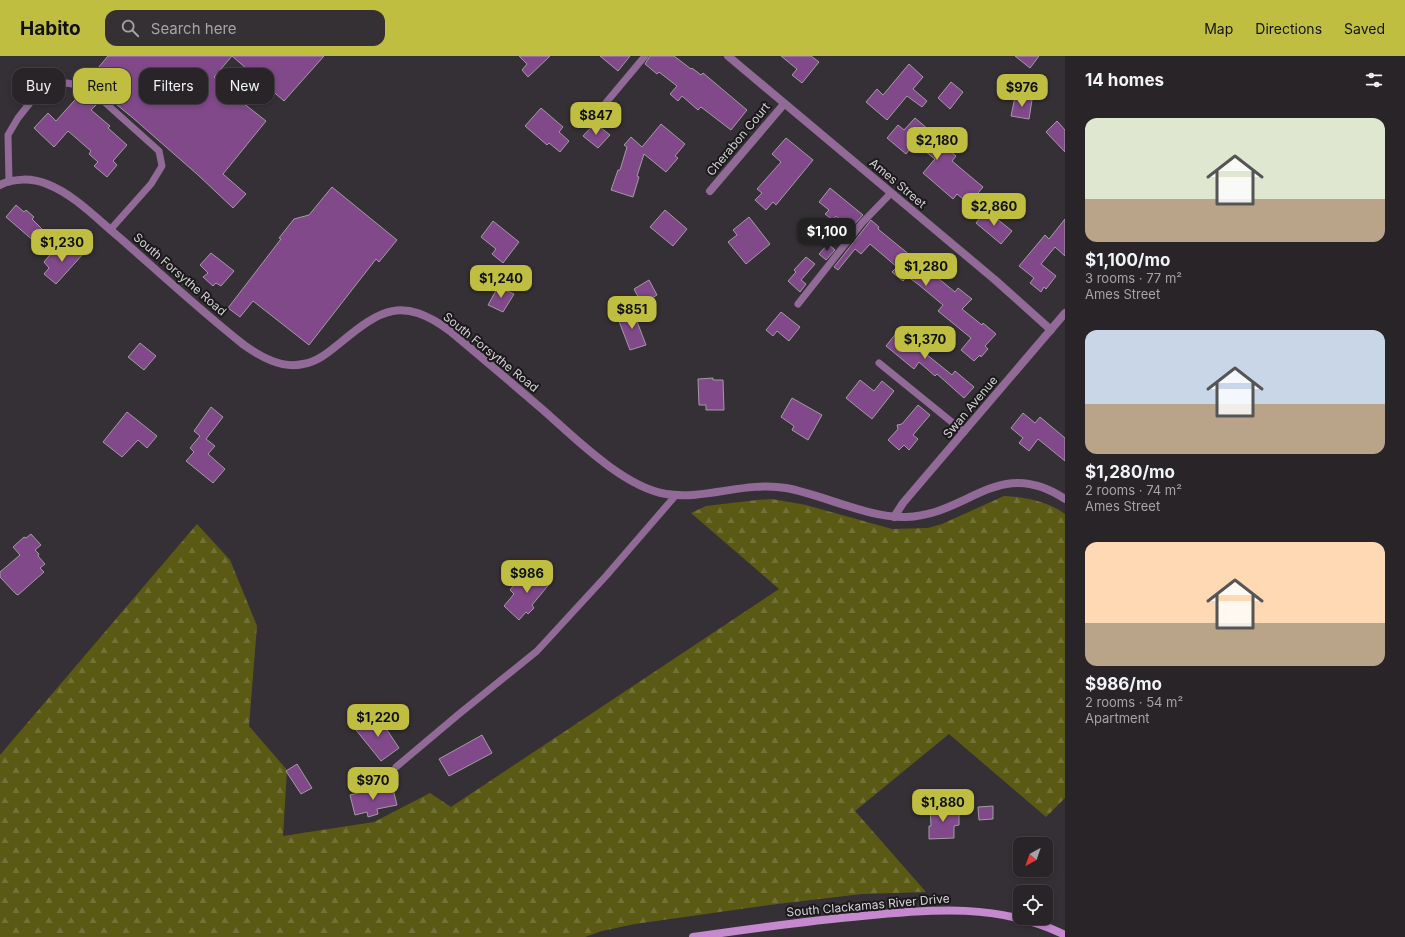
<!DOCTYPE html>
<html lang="en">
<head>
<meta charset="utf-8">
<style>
	body { margin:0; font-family:Inter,sans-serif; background:#343034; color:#f1f3f6; height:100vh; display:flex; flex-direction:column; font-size:15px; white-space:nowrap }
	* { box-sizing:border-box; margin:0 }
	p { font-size:13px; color:#a5a4a8 }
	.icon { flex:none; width:22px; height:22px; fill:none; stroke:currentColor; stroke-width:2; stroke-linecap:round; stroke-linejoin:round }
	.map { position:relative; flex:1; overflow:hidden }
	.drawer { display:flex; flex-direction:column; background:#282428; width:340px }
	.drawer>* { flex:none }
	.guide { position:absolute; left:12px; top:12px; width:380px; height:36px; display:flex; gap:8px }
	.needle { width:26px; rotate:220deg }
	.tools { position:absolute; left:1013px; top:781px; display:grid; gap:8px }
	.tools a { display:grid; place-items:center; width:40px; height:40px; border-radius:8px; background:#282428; box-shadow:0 2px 6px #0003,0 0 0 1px #444145; font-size:20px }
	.price { position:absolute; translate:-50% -34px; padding:0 9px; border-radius:8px; background:#bfbe41; color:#111; font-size:13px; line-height:26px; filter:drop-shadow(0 1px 2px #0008) }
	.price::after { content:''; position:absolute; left:50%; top:24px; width:12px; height:9px; margin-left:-6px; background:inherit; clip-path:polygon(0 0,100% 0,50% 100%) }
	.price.current { background:#222; color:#fff }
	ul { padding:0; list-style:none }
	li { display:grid; align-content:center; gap:8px; height:212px; padding:0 20px }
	li span { display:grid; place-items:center; height:124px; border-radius:12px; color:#555 }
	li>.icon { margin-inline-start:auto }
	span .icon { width:72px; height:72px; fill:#fffc; stroke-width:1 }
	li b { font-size:17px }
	h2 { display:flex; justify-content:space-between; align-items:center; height:48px; padding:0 20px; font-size:17px }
	.pill { padding:0 14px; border-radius:12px; background:#282428; box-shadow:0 2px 6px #0003,0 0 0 1px #444145; font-size:14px; line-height:36px }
	.pill.current { background:#bfbe41; color:#111 }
	header { display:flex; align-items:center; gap:24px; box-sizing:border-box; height:56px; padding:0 20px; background:#bfbe41; color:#111 }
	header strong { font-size:19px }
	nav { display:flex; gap:22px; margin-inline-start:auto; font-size:14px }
	.search { width:280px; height:36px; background:#343034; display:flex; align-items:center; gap:10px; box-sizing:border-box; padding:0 14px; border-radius:12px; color:#a5a4a8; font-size:15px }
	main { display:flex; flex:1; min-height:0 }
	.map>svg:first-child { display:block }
	.forest { fill:url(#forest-firs) }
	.building { fill:#81498a; stroke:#a29ca3 }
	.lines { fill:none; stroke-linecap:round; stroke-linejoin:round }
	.service { stroke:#916a97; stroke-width:7 }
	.minor { stroke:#916a97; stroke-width:8 }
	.tertiary { stroke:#916a97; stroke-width:8 }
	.secondary { stroke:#c689d0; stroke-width:8 }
	.labels { text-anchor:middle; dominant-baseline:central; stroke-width:4; stroke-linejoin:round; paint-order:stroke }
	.street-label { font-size:12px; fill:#d5d2d6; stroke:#1b191b }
</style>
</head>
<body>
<header>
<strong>Habito</strong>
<div class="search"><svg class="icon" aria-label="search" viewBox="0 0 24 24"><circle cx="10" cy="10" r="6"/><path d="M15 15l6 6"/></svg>Search here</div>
<nav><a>Map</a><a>Directions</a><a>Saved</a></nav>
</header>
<main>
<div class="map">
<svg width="1065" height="881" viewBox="0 0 1065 881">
	<defs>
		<pattern id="forest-firs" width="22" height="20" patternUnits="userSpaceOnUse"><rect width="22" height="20" fill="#5b5a15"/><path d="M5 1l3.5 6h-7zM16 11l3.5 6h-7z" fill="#727136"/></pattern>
	</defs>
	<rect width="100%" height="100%" fill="#353035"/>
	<path class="forest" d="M 1004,440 C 1026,441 1047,445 1065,458 L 1065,742 L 1046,761 L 949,678 L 855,755 L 926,836 L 862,838 L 769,849 L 635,868 L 602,875 L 585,881 L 0,881 L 0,699 L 197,468 L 230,504 L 257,570 L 249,670 L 287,714 L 283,780 L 374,766 L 430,737 L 451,751 L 779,533 L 691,457 L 706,450 L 757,444 L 772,443 L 806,449 L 892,473 L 928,472 L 942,468 Z"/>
	<g class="building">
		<path d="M 108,0 L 324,0 L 284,45 L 232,0 L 214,21 L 238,43 L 266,65 L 223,118 L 246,138 L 233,152 L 198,119 L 133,62 L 105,39 L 90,28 L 91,27 L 88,24 Z"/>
		<path d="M 519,0 L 550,0 L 528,21 L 522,14 L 527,8 Z"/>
		<path d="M 600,0 L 630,0 L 618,15 Z"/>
		<path d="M 650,0 L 674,0 L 691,13 L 692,12 L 701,19 L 703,17 L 747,54 L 731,74 L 701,51 L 698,54 L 682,40 L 678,45 L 670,38 L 677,30 L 659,16 L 657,18 L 645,8 Z"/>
		<path d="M 781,0 L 811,0 L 819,6 L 802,27 L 792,19 L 797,13 Z"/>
		<path d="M 1015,0 L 1039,0 L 1030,12 Z"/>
		<path d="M 909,8 L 923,21 L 913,33 L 927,45 L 922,51 L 907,40 L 887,64 L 866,46 L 877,33 L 883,39 Z"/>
		<path d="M 951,26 L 963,36 L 950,53 L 938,42 Z"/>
		<path d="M 82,36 L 88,38 L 98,47 L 91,54 L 110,70 L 108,72 L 127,89 L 113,105 L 117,109 L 107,121 L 94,110 L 98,106 L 89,98 L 91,95 L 68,75 L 54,91 L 34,72 L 48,57 L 56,65 Z"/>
		<path d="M 1015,41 L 1032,44 L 1029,63 L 1011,60 Z"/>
		<path d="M 541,52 L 563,71 L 559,76 L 569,85 L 560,96 L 549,87 L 547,89 L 525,70 Z"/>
		<path d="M 915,62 L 928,73 L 926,75 L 956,100 L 952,105 L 983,131 L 969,148 L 957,138 L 953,143 L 923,117 L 935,103 L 915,87 L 906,98 L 887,82 L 898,69 L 904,74 Z"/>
		<path d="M 1057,65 L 1065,74 L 1065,96 L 1046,76 Z"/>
		<path d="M 595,67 L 610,79 L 598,92 L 583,80 Z"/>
		<path d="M 661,68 L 685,88 L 675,100 L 678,102 L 666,116 L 644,98 L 637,120 L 639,121 L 633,141 L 611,134 L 618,114 L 620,114 L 627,91 L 624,89 L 631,81 L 642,91 Z"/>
		<path d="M 786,82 L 813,104 L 776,149 L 773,146 L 766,154 L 755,144 L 762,137 L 757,133 L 781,106 L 772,98 Z"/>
		<path d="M 332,131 L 397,184 L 379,206 L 376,203 L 309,289 L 253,245 L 240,261 L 228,252 L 281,183 L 279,182 L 294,163 L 309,159 Z"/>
		<path d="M 830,132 L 863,159 L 851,172 L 836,160 L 833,164 L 825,158 L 829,154 L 819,146 Z"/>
		<path d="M 16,149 L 24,156 L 26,154 L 34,161 L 32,163 L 44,175 L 35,186 L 6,161 Z"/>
		<path d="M 665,154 L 687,173 L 673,190 L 650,171 Z"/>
		<path d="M 986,154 L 1012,175 L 1001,188 L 976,167 Z"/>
		<path d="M 749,161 L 770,188 L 746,208 L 728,186 L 737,179 L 733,174 Z"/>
		<path d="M 1065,163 L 1065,200 L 1055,191 L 1041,208 L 1056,220 L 1046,233 L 1044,231 L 1041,236 L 1030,227 L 1034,222 L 1019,210 L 1045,179 L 1049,183 Z"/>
		<path d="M 871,164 L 879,171 L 878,173 L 955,236 L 958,232 L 972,243 L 962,253 L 982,269 L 983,267 L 996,278 L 985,290 L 988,293 L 981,301 L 980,299 L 974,305 L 961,294 L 971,282 L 938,255 L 943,249 L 919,229 L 907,220 L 903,225 L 892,216 L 897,211 L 870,188 L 861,198 L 855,193 L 838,214 L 834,211 Z"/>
		<path d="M 493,165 L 519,186 L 503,207 L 492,198 L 496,193 L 481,181 Z"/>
		<path d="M 70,187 L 83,198 L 56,228 L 44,218 L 49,212 L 44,206 L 54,194 L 60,198 Z"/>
		<path d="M 828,188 L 835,194 L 826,204 L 819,198 Z"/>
		<path d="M 211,197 L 234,215 L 221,230 L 216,227 L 213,230 L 203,221 L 208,217 L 200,209 Z"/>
		<path d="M 806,201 L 815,208 L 801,224 L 806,228 L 800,236 L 788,225 L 796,216 L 794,214 Z"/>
		<path d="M 649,224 L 657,239 L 642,248 L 634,233 Z"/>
		<path d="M 498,231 L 514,238 L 503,256 L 488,249 Z"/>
		<path d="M 633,255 L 646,289 L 630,294 L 617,260 Z"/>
		<path d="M 781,256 L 800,271 L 789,285 L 777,275 L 773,280 L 766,274 Z"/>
		<path d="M 902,270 L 930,293 L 926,298 L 952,319 L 955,315 L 974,331 L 964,342 L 937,318 L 935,320 L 919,306 L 914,313 L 886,290 Z"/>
		<path d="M 140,287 L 156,300 L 144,314 L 128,301 Z"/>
		<path d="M 713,322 L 713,324 L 723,324 L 724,354 L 706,354 L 706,349 L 699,349 L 698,323 Z"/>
		<path d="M 860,324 L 874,335 L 882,325 L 894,335 L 872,363 L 846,342 Z"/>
		<path d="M 792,342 L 822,359 L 808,384 L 792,374 L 794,370 L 781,361 Z"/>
		<path d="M 918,349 L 930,359 L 913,379 L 918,383 L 909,394 L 904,389 L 899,394 L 888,384 L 898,373 L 897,369 L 902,368 Z"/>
		<path d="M 211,351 L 223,361 L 206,383 L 215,390 L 208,398 L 225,413 L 213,427 L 186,405 L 194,396 L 190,392 L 200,380 L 194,375 Z"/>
		<path d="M 127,356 L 157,380 L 147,392 L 138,384 L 122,401 L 103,386 Z"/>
		<path d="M 1023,357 L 1035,367 L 1040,361 L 1065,382 L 1065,405 L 1038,383 L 1029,395 L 1019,387 L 1023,382 L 1011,372 Z"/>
		<path d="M 31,478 L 41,489 L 35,494 L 39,498 L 38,500 L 45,508 L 40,512 L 44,516 L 18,539 L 16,538 L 0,521 L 0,516 L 20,499 L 13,491 L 24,481 L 26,482 Z"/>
		<path d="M 536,513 L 551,526 L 532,549 L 534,552 L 528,558 L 526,556 L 519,564 L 504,550 L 514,538 L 510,534 L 517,525 L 522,529 Z"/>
		<path d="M 377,659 L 399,692 L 381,705 L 356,674 Z"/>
		<path d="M 482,679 L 492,697 L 449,720 L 439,703 Z"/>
		<path d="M 297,708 L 312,732 L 301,738 L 286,715 Z"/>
		<path d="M 392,729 L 397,749 L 377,753 L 378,758 L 368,761 L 367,756 L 355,759 L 350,739 Z"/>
		<path d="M 952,750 L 953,757 L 959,757 L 959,769 L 954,770 L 954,782 L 929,783 L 929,770 L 931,770 L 930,751 Z"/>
		<path d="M 993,750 L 993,763 L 979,764 L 978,751 Z"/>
	</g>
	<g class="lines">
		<g class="service">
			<path d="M 589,67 L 645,0"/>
			<path d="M 9,126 L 8,79 L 18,62 L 41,33 L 67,27 L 77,29 L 91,34 L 159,95 L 162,110 L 151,128 L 110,174"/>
			<path d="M 798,248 L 862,167 L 891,137"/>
			<path d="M 879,307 L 964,376"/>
			<path d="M 396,711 L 459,658 L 537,595 L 606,520 L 676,439"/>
		</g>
		<g class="minor">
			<path d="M 728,0 L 994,223 L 1051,274"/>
			<path d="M 710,135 L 784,48"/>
		</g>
		<g class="tertiary">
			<path d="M 0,129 C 14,122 32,122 47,128 C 75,139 97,163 120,182 C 161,218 201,255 244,289 C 261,301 282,313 303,308 C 317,306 329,296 340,287 C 381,253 402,240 450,275 C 481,301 512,327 542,353 C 574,381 623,431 666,438 C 706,444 745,425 786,432 C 824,439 868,462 906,461 C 969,459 999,399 1065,443"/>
			<path d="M 894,461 L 903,447 L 1065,257"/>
		</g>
		<path class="secondary" d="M 693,881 C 749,873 806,865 862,860 C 931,853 1001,847 1065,879"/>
	</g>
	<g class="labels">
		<g class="street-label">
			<text transform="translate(738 83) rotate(-50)">Cherabon Court</text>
			<text transform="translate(898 127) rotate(40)">Ames Street</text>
			<text transform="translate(180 218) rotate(41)">South Forsythe Road</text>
			<text transform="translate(491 296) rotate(39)">South Forsythe Road</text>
			<text transform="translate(970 351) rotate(-50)">Swan Avenue</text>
			<text transform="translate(868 849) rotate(-5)">South Clackamas River Drive</text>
		</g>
	</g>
</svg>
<div class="tools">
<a><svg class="needle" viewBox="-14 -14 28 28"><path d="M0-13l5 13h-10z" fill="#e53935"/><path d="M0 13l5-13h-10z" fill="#a5a4a8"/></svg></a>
<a><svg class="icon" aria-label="locate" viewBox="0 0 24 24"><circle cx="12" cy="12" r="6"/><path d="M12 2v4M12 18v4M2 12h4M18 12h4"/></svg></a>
</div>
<b class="price" style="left:1022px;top:52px">$976</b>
<b class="price" style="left:596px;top:80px">$847</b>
<b class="price" style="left:937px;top:105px">$2,180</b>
<b class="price" style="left:994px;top:171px">$2,860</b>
<b class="price current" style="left:827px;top:196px">$1,100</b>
<b class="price" style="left:62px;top:207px">$1,230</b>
<b class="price" style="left:926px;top:231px">$1,280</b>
<b class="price" style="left:501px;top:243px">$1,240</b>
<b class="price" style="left:632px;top:274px">$851</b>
<b class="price" style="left:925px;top:304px">$1,370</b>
<b class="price" style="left:527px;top:538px">$986</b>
<b class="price" style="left:378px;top:682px">$1,220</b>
<b class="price" style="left:373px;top:745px">$970</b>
<b class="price" style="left:943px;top:767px">$1,880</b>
<div class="guide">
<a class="pill">Buy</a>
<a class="pill current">Rent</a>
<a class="pill">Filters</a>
<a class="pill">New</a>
</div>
</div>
<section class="drawer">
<h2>14 homes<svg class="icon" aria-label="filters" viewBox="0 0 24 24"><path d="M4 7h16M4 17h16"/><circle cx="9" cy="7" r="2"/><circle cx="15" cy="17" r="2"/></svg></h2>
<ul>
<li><span style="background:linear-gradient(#dfe7d0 65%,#b9a48a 0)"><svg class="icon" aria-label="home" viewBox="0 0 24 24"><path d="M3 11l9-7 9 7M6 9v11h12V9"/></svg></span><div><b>$1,100/mo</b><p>3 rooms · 77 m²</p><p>Ames Street</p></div></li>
<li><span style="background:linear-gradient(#c9d6e8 60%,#b9a48a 0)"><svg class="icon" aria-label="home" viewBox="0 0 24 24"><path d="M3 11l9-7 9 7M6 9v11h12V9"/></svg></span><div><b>$1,280/mo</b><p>2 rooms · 74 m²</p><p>Ames Street</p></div></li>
<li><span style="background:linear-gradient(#ffd9b3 65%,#b9a48a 0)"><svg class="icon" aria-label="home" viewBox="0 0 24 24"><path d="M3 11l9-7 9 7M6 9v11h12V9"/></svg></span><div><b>$986/mo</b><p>2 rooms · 54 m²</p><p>Apartment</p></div></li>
</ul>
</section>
</main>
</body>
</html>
